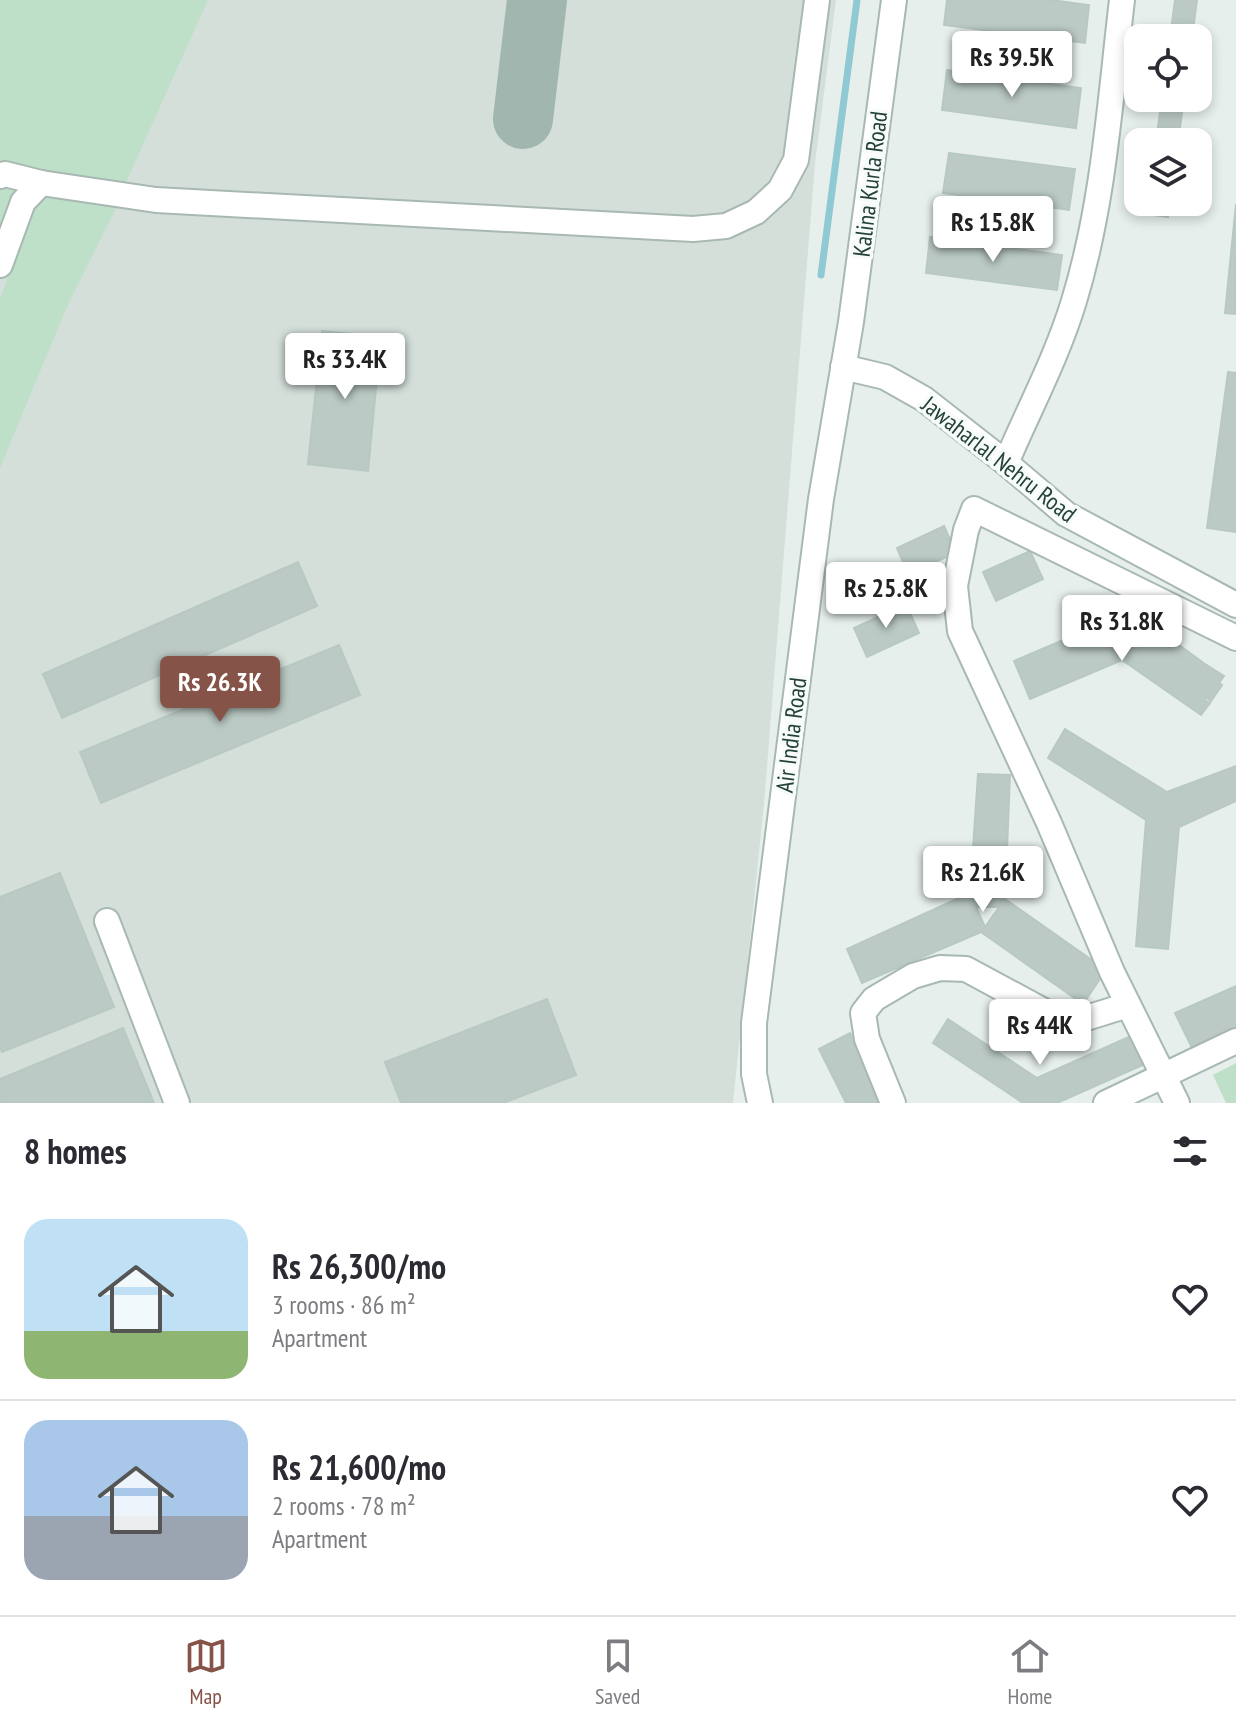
<!DOCTYPE html>
<html lang="en">
<head>
<meta charset="utf-8">
<style>
	body { margin:0; font-family:"PT Sans Narrow",sans-serif; background:#f7f7f7; color:#2b2b33; height:100vh; display:flex; flex-direction:column; font-size:30px; white-space:nowrap }
	* { box-sizing:border-box; margin:0 }
	p { font-size:26px; color:#7c7c81 }
	.icon { flex:none; width:44px; height:44px; fill:none; stroke:currentColor; stroke-width:2; stroke-linecap:round; stroke-linejoin:round }
	.map { position:relative; height:1103px; overflow:hidden }
	.sheet { display:flex; flex-direction:column; background:#fff; flex:1 }
	.sheet>* { flex:none }
	.controls { position:absolute; left:1124px; top:24px; display:grid; gap:16px }
	.controls a { display:grid; place-items:center; width:88px; height:88px; border-radius:16px; background:#fff; box-shadow:0 4px 12px #0003; font-size:40px }
	.price { position:absolute; translate:-50% -68px; padding:0 18px; border-radius:8px; background:#fff; color:#222; font-size:26px; line-height:52px; filter:drop-shadow(0 2px 4px #0008) }
	.price::after { content:''; position:absolute; left:50%; top:48px; width:24px; height:18px; margin-left:-12px; background:inherit; clip-path:polygon(0 0,100% 0,50% 100%) }
	.price.current { background:#855347; color:#fff }
	ul { padding:0; list-style:none }
	li { display:flex; align-items:center; gap:24px; height:200px; padding:0 24px }
	li+li { border-top:2px solid #e1e1e2 }
	li span { display:grid; place-items:center; flex:none; width:224px; height:160px; border-radius:24px; color:#555 }
	li>.icon { margin-inline-start:auto }
	span .icon { width:96px; height:96px; fill:#fffc; stroke-width:1 }
	li b { font-size:34px }
	h2 { display:flex; justify-content:space-between; align-items:center; height:96px; padding:0 24px; font-size:34px }
	.menu { display:flex; justify-content:space-around; align-items:center; height:112px; border-top:2px solid #e1e1e2; background:#fff; font-size:22px; color:#7c7c81 }
	.menu a { display:grid; justify-items:center; gap:4px }
	.menu .current { color:#855347 }
	.map>svg:first-child { display:block }
	.built { fill:#d4dfda }
	.green { fill:#bfe0c8 }
	.lines { fill:none; stroke-linecap:round; stroke-linejoin:round }
	.stream { stroke:#8ec9d4; stroke-width:7 }
	.taxiway { stroke:#a2b6b0; stroke-width:60 }
	.building { fill:#bbcac4; stroke:#b8c9c2; stroke-width:2; fill-rule:evenodd }
	.minor-casing { stroke:#a8b8b2; stroke-width:28 }
	.minor { stroke:#fff; stroke-width:24 }
	.labels { text-anchor:middle; dominant-baseline:central; stroke-width:7; stroke-linejoin:round; paint-order:stroke }
	.street-label { font-size:24px; fill:#24423a; stroke:#f7fbf9 }
</style>
</head>
<body>
<div class="map">
<svg width="1236" height="1103" viewBox="0 0 1236 1103">
	<rect width="100%" height="100%" fill="#e6efeb"/>
	<path class="built" d="M 0,0 L 836,0 L 815,163 L 764,804 L 733,1103 L 0,1103 Z"/>
	<g class="green">
		<path d="M 0,0 L 208,0 L 123,189 L 0,165 Z"/>
		<path d="M 0,183 L 19,186 L 0,237 Z"/>
		<path d="M 54,193 L 117,206 L 66,309 L 0,468 L 0,299 L 35,204 Z"/>
		<path d="M 1236,1063 L 1236,1103 L 1226,1103 L 1213,1075 Z"/>
	</g>
	<g class="lines">
		<path class="stream" d="M 821,275 L 857,0"/>
		<path class="taxiway" d="M 523,119 L 537,0"/>
	</g>
	<g class="building">
		<path d="M 947,0 L 1051,0 L 1089,5 L 1085,43 L 944,25 Z"/>
		<path d="M 1175,0 L 1197,0 L 1192,38 L 1170,38 Z"/>
		<path d="M 947,70 L 1081,88 L 1076,128 L 942,110 Z"/>
		<path d="M 1162,98 L 1184,98 L 1178,142 L 1156,142 Z"/>
		<path d="M 949,153 L 1075,169 L 1069,210 L 943,193 Z"/>
		<path d="M 1147,202 L 1170,202 L 1168,217 L 1146,214 Z"/>
		<path d="M 1236,204 L 1235,306 L 1236,314 L 1225,313 Z"/>
		<path d="M 930,237 L 1062,255 L 1057,290 L 926,273 Z"/>
		<path d="M 322,331 L 381,337 L 368,471 L 308,464 Z"/>
		<path d="M 1228,372 L 1236,373 L 1236,532 L 1207,528 Z"/>
		<path d="M 944,526 L 956,553 L 908,574 L 897,548 Z"/>
		<path d="M 1030,551 L 1043,579 L 996,601 L 983,572 Z"/>
		<path d="M 298,562 L 317,606 L 62,718 L 43,674 Z"/>
		<path d="M 906,604 L 919,633 L 867,657 L 854,628 Z"/>
		<path d="M 1127,620 L 1131,627 L 1143,628 L 1149,623 L 1205,664 L 1224,676 L 1219,683 L 1222,685 L 1211,701 L 1206,697 L 1205,700 L 1210,703 L 1201,715 L 1122,660 L 1030,699 L 1014,661 L 1103,623 L 1106,629 Z"/>
		<path d="M 339,645 L 360,695 L 101,803 L 80,752 Z"/>
		<path d="M 1065,729 L 1167,792 L 1236,766 L 1236,801 L 1179,827 L 1168,949 L 1136,946 L 1146,820 L 1048,758 Z"/>
		<path d="M 978,774 L 1010,775 L 1005,899 L 1106,970 L 1083,1004 L 981,932 L 862,983 L 847,949 L 970,893 ZM 976,907 L 999,907 L 985,927 Z"/>
		<path d="M 60,873 L 114,1007 L 2,1052 L 0,1048 L 0,897 Z"/>
		<path d="M 1236,986 L 1236,1029 L 1193,1050 L 1175,1013 Z"/>
		<path d="M 547,999 L 576,1075 L 503,1103 L 401,1103 L 385,1062 Z"/>
		<path d="M 948,1019 L 1037,1078 L 1133,1035 L 1145,1064 L 1057,1103 L 1023,1103 L 933,1043 Z"/>
		<path d="M 123,1028 L 154,1103 L 0,1103 L 0,1079 Z"/>
		<path d="M 850,1033 L 885,1103 L 846,1103 L 819,1049 Z"/>
	</g>
	<g class="lines">
		<g class="minor-casing">
			<g id="minor">
				<path d="M 0,176 L 5,174 L 41,183"/>
				<path d="M 0,265 L 23,202 L 41,183 L 156,200 L 693,229 L 726,226 L 756,212 L 780,190 L 796,160 L 817,0"/>
				<path d="M 843,367 L 885,377 L 924,399 L 1006,463 L 1066,514 L 1236,605"/>
				<path d="M 1006,463 C 1029,409 1057,357 1074,301 C 1104,203 1110,100 1122,0"/>
				<path d="M 107,921 L 177,1103"/>
				<path d="M 760,1103 L 754,1074 L 754,1023 L 821,499 L 851,322 L 894,0"/>
				<path d="M 893,1103 L 867,1039 L 863,1013 L 874,999 L 913,976 L 940,968 L 966,969 L 1055,1017 L 1083,1019 L 1128,1005"/>
				<path d="M 1106,1103 L 1236,1041"/>
				<path d="M 1177,1103 L 1112,972 L 1049,823 L 960,631 L 955,586 L 966,530 L 974,509 L 1236,638"/>
			</g>
		</g>
		<use href="#minor" class="minor"/>
	</g>
	<g class="labels">
		<g class="street-label">
			<text transform="translate(870 184) rotate(-83)">Kalina Kurla Road</text>
			<text transform="translate(999 459) rotate(38)">Jawaharlal Nehru Road</text>
			<text transform="translate(791 735) rotate(-83)">Air India Road</text>
		</g>
	</g>
</svg>
<div class="controls">
<a><svg class="icon" aria-label="locate" viewBox="0 0 24 24"><circle cx="12" cy="12" r="6"/><path d="M12 2v4M12 18v4M2 12h4M18 12h4"/></svg></a>
<a><svg class="icon" aria-label="layers" viewBox="0 0 24 24"><path d="M12 4l9 5-9 5-9-5zM3 14l9 5 9-5"/></svg></a>
</div>
<b class="price" style="left:1012px;top:99px">Rs 39.5K</b>
<b class="price" style="left:993px;top:264px">Rs 15.8K</b>
<b class="price" style="left:345px;top:401px">Rs 33.4K</b>
<b class="price" style="left:886px;top:630px">Rs 25.8K</b>
<b class="price" style="left:1122px;top:663px">Rs 31.8K</b>
<b class="price current" style="left:220px;top:724px">Rs 26.3K</b>
<b class="price" style="left:983px;top:914px">Rs 21.6K</b>
<b class="price" style="left:1040px;top:1067px">Rs 44K</b>
</div>
<section class="sheet">
<h2>8 homes<svg class="icon" aria-label="filters" viewBox="0 0 24 24"><path d="M4 7h16M4 17h16"/><circle cx="9" cy="7" r="2"/><circle cx="15" cy="17" r="2"/></svg></h2>
<ul>
<li><span style="background:linear-gradient(#bfe0f5 70%,#8fb573 0)"><svg class="icon" aria-label="home" viewBox="0 0 24 24"><path d="M3 11l9-7 9 7M6 9v11h12V9"/></svg></span><div><b>Rs 26,300/mo</b><p>3 rooms · 86 m²</p><p>Apartment</p></div><svg class="icon" aria-label="heart" viewBox="0 0 24 24"><path d="M12 20l-8-8c-3-5 5-10 8-4 3-6 11-1 8 4z"/></svg></li>
<li><span style="background:linear-gradient(#a9c7e8 60%,#9aa5b1 0)"><svg class="icon" aria-label="home" viewBox="0 0 24 24"><path d="M3 11l9-7 9 7M6 9v11h12V9"/></svg></span><div><b>Rs 21,600/mo</b><p>2 rooms · 78 m²</p><p>Apartment</p></div><svg class="icon" aria-label="heart" viewBox="0 0 24 24"><path d="M12 20l-8-8c-3-5 5-10 8-4 3-6 11-1 8 4z"/></svg></li>
</ul>
</section>
<nav class="menu">
<a class="current"><svg class="icon" aria-label="map" viewBox="0 0 24 24"><path d="M3 6l6-2 6 2 6-2v14l-6 2-6-2-6 2zM9 4v14M15 6v14"/></svg>Map</a>
<a><svg class="icon" aria-label="saved" viewBox="0 0 24 24"><path d="M7 4h10v16l-5-4-5 4z"/></svg>Saved</a>
<a><svg class="icon" aria-label="home" viewBox="0 0 24 24"><path d="M3 11l9-7 9 7M6 9v11h12V9"/></svg>Home</a>
</nav>
</body>
</html>
